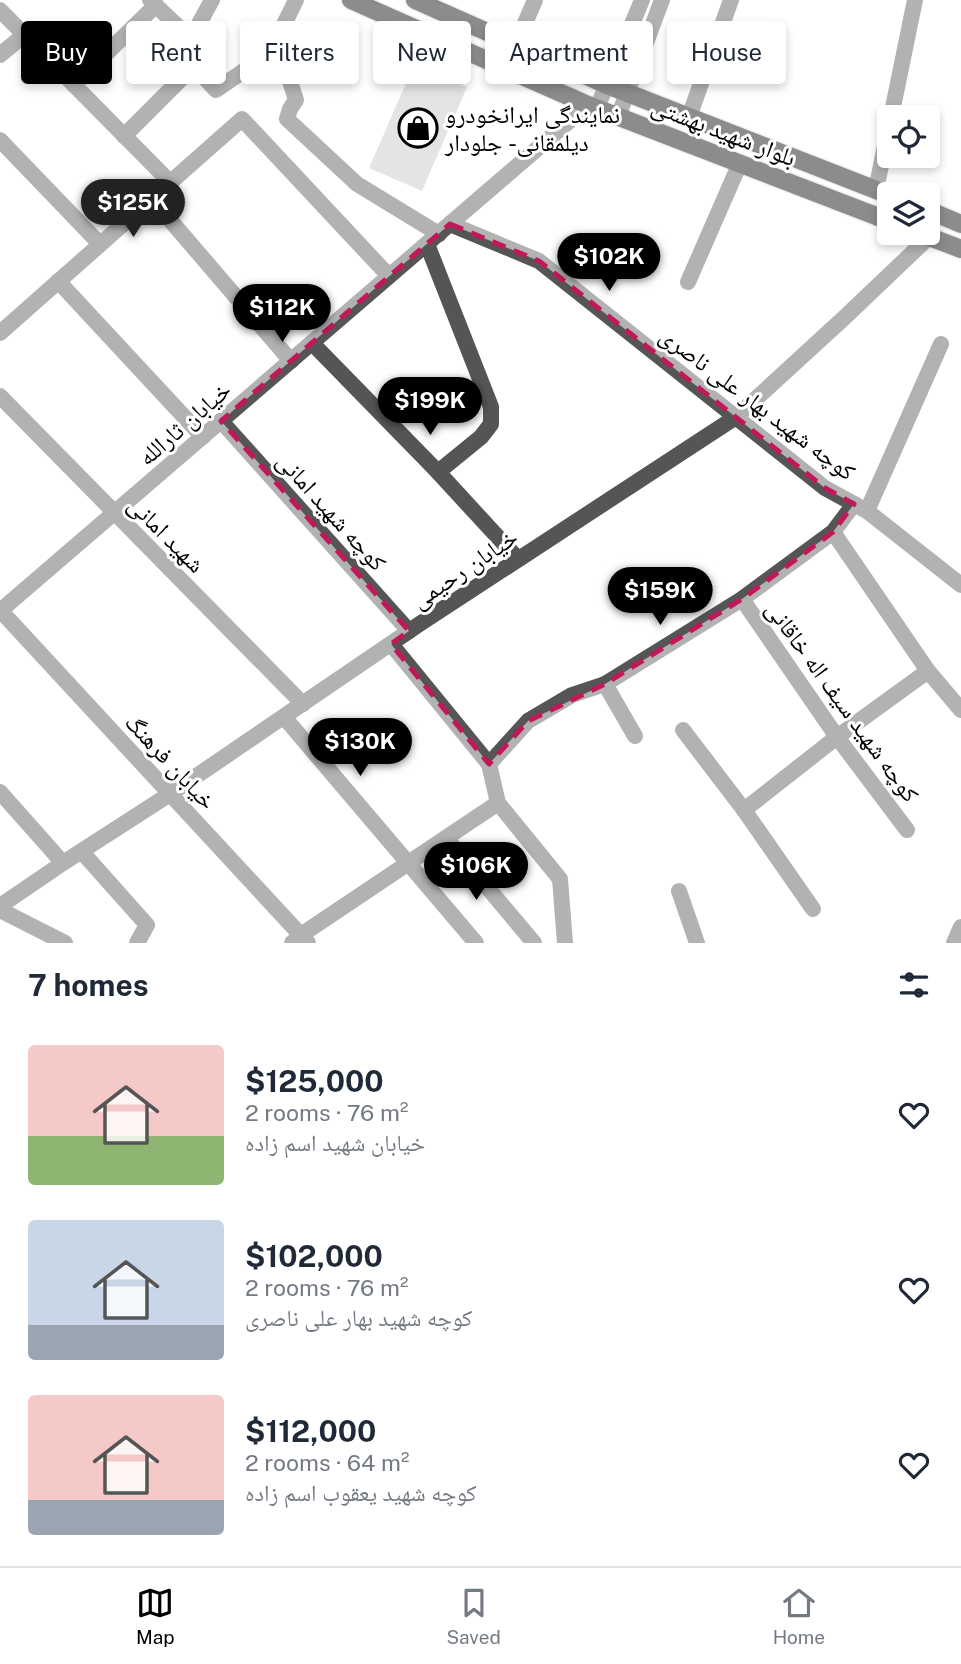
<!DOCTYPE html>
<html lang="en">
<head>
<meta charset="utf-8">
<style>
	body { margin:0; font-family:"Public Sans","Noto Naskh Arabic",sans-serif; background:#f6f6f7; color:#1f2937; height:100vh; display:flex; flex-direction:column; font-size:26px; white-space:nowrap }
	* { box-sizing:border-box; margin:0 }
	p { font-size:23px; color:#747a83 }
	.icon { flex:none; width:38px; height:38px; fill:none; stroke:currentColor; stroke-width:2; stroke-linecap:round; stroke-linejoin:round }
	.map { position:relative; height:943px; overflow:hidden }
	.details { display:flex; flex-direction:column; background:#fff; flex:1 }
	.details>* { flex:none }
	.hud { position:absolute; left:21px; top:21px; width:920px; height:63px; display:flex; gap:14px }
	.buttons { position:absolute; left:877px; top:105px; display:grid; gap:14px }
	.buttons a { display:grid; place-items:center; width:63px; height:63px; border-radius:7px; background:#fff; box-shadow:0 4px 10px #0003; font-size:35px }
	.price { position:absolute; translate:-50% -60px; padding:0 16px; border-radius:24px; background:#000; color:#fff; font-size:23px; line-height:46px; filter:drop-shadow(0 2px 4px #0008) }
	.price::after { content:''; position:absolute; left:50%; top:42px; width:21px; height:16px; margin-left:-10px; background:inherit; clip-path:polygon(0 0,100% 0,50% 100%) }
	.price.selected { background:#222; color:#fff }
	ul { padding:0; list-style:none }
	li { display:flex; align-items:center; gap:21px; height:175px; padding:0 28px }
	li span { display:grid; place-items:center; flex:none; width:196px; height:140px; border-radius:7px; color:#555 }
	li>.icon { margin-inline-start:auto }
	span .icon { width:84px; height:84px; fill:#fffc; stroke-width:1 }
	li b { font-size:30px }
	h2 { display:flex; justify-content:space-between; align-items:center; height:84px; padding:0 28px; font-size:30px }
	.tag { padding:0 24px; border-radius:7px; background:#fff; box-shadow:0 4px 10px #0003; font-size:24px; line-height:63px }
	.tag.selected { background:#000; color:#fff }
	.tab-bar { display:flex; justify-content:space-around; align-items:center; height:98px; border-top:2px solid #e0e1e3; background:#fff; font-size:19px; color:#747a83 }
	.tab-bar a { display:grid; justify-items:center; gap:4px }
	.tab-bar .selected { color:#000 }
	.map>svg:first-child { display:block }
	.building { fill:#c4c4c4 }
	.lines { fill:none; stroke-linecap:round; stroke-linejoin:round }
	.major-casing { stroke:#dbdbdb; stroke-width:21 }
	.minor { stroke:#555; stroke-width:16 }
	.major { stroke:#000; stroke-width:18 }
	.marked { fill:none; stroke:#c2185b; stroke-width:5; stroke-dasharray:14 9; stroke-linejoin:round }
	.labels { text-anchor:middle; dominant-baseline:central; stroke-width:6; stroke-linejoin:round; paint-order:stroke }
	.poi-label { font-size:24px; fill:#000; stroke:#fff; text-anchor:start }
	.street-label { font-size:24px; fill:#000; stroke:#fff }
</style>
</head>
<body>
<div class="map">
<svg width="961" height="943" viewBox="0 0 961 943">
	<rect width="100%" height="100%" fill="#fff"/>
	<path class="building" d="M 414,65 L 467,87 L 422,191 L 369,168 Z"/>
	<g class="lines">
		<g class="major-casing">
			<g id="major">
				<path d="M 351,0 L 588,105 L 889,221"/>
				<path d="M 415,0 L 607,85 L 889,195"/>
				<path d="M 928,210 L 961,224"/>
				<path d="M 919,233 L 961,249"/>
			</g>
		</g>
		<g class="minor">
			<path d="M 150,0 L 188,36 L 191,52 L 205,78 L 216,90 L 264,57 C 289,69 288,75 296,100 L 290,109 L 287,119 L 357,184 L 439,234"/>
			<path d="M 0,10 L 170,182"/>
			<path d="M 189,42 L 212,0"/>
			<path d="M 516,44 L 535,0"/>
			<path d="M 0,55 L 24,35"/>
			<path d="M 267,59 L 296,0"/>
			<path d="M 74,85 L 156,5"/>
			<path d="M 597,108 L 642,0"/>
			<path d="M 618,117 L 662,0"/>
			<path d="M 689,117 L 731,0"/>
			<path d="M 891,117 L 915,0"/>
			<path d="M 124,136 L 197,63"/>
			<path d="M 0,140 L 100,244"/>
			<path d="M 876,190 L 889,126"/>
			<path d="M 152,199 L 291,361"/>
			<path d="M 450,224 L 539,261 L 825,488 L 867,511 L 961,585"/>
			<path d="M 427,244 L 491,407 L 491,424 L 481,437 L 438,472"/>
			<path d="M 58,281 L 203,437"/>
			<path d="M 688,282 L 740,163"/>
			<path d="M 0,333 L 242,119 L 389,276"/>
			<path d="M 312,343 L 438,472 L 518,559"/>
			<path d="M 0,396 L 303,704"/>
			<path d="M 221,421 L 409,631"/>
			<path d="M 867,511 L 941,344"/>
			<path d="M 833,532 L 928,671 L 961,710"/>
			<path d="M 742,599 L 837,737 L 907,830"/>
			<path d="M 0,610 L 308,943"/>
			<path d="M 0,611 L 588,105"/>
			<path d="M 391,644 L 489,764 L 498,803 L 560,879 L 565,943"/>
			<path d="M 605,684 L 635,736"/>
			<path d="M 284,717 L 476,943"/>
			<path d="M 683,730 L 744,810 L 813,909"/>
			<path d="M 489,764 L 528,721 L 572,695 L 605,684 L 742,599 L 833,532 L 854,504"/>
			<path d="M 0,792 L 63,863"/>
			<path d="M 744,810 L 837,737 L 928,671"/>
			<path d="M 446,838 L 534,943"/>
			<path d="M 82,852 L 147,925 L 137,943"/>
			<path d="M 679,891 L 697,943"/>
			<path d="M 0,906 L 63,863 L 170,794 L 421,623 L 736,417 L 845,317 L 929,237"/>
			<path d="M 0,910 L 65,943"/>
			<path d="M 292,943 L 301,935 L 498,803"/>
			<path d="M 954,943 L 961,927"/>
		</g>
		<use href="#major" class="major"/>
	</g>
	<path d="M0 0H961V943H0ZM 450,224 L 539,261 L 825,488 L 854,504 L 833,532 L 742,599 L 605,684 L 528,721 L 489,764 L 391,644 L 409,631 L 221,421 Z" fill="#fff" fill-opacity=".55" fill-rule="evenodd"/>
	<path class="marked" d="M 450,224 L 539,261 L 825,488 L 854,504 L 833,532 L 742,599 L 605,684 L 528,721 L 489,764 L 391,644 L 409,631 L 221,421 Z"/>
	<defs>
		<g id="shop-ring" transform="scale(2.0125)"><circle r="9.5" fill="#fff" stroke="#000" stroke-width="1.5"/><path d="M-5-2.5h2.3a2.7 3.5 0 0 1 5.4 0H5L5.5 6h-11ZM-1.5-2.5h3a1.5 2.3 0 0 0-3 0Z" fill="#000"/></g>
	</defs>
	<g fill-rule="evenodd">
		<use href="#shop-ring" x="418" y="128"/>
	</g>
	<g class="labels">
		<g class="poi-label">
			<text x="445" y="114">نمایندگی ایرانخودرو<tspan x="445" dy="28">دیلمقانی - جلودار</tspan></text>
		</g>
		<g class="street-label">
			<text transform="translate(724 131) rotate(21)">بلوار شهید بهشتی</text>
			<text transform="translate(758 403) rotate(37)">کوچه شهید بهار علی ناصری</text>
			<text transform="translate(184 423) rotate(-41)">خیابان ثارالله</text>
			<text transform="translate(332 511) rotate(48)">کوچه شهید امانی</text>
			<text transform="translate(167 534) rotate(45)">شهید امانی</text>
			<text transform="translate(464 568) rotate(-34)">خیابان رحیمی</text>
			<text transform="translate(843 701) rotate(54)">کوچه شهید سیف اله خاقانی</text>
			<text transform="translate(171 761) rotate(47)">خیابان فرهنگ</text>
		</g>
	</g>
</svg>
<div class="buttons">
<a><svg class="icon" aria-label="locate" viewBox="0 0 24 24"><circle cx="12" cy="12" r="6"/><path d="M12 2v4M12 18v4M2 12h4M18 12h4"/></svg></a>
<a><svg class="icon" aria-label="layers" viewBox="0 0 24 24"><path d="M12 4l9 5-9 5-9-5zM3 14l9 5 9-5"/></svg></a>
</div>
<b class="price selected" style="left:133px;top:239px">$125K</b>
<b class="price" style="left:609px;top:293px">$102K</b>
<b class="price" style="left:282px;top:344px">$112K</b>
<b class="price" style="left:430px;top:437px">$199K</b>
<b class="price" style="left:660px;top:627px">$159K</b>
<b class="price" style="left:360px;top:778px">$130K</b>
<b class="price" style="left:476px;top:902px">$106K</b>
<div class="hud">
<a class="tag selected">Buy</a>
<a class="tag">Rent</a>
<a class="tag">Filters</a>
<a class="tag">New</a>
<a class="tag">Apartment</a>
<a class="tag">House</a>
</div>
</div>
<section class="details">
<h2>7 homes<svg class="icon" aria-label="filters" viewBox="0 0 24 24"><path d="M4 7h16M4 17h16"/><circle cx="9" cy="7" r="2"/><circle cx="15" cy="17" r="2"/></svg></h2>
<ul>
<li><span style="background:linear-gradient(#f6c9c9 65%,#8fb573 0)"><svg class="icon" aria-label="home" viewBox="0 0 24 24"><path d="M3 11l9-7 9 7M6 9v11h12V9"/></svg></span><div><b>$125,000</b><p>2 rooms · 76 m²</p><p>خیابان شهید اسم زاده</p></div><svg class="icon" aria-label="heart" viewBox="0 0 24 24"><path d="M12 20l-8-8c-3-5 5-10 8-4 3-6 11-1 8 4z"/></svg></li>
<li><span style="background:linear-gradient(#c9d6e8 75%,#9aa5b1 0)"><svg class="icon" aria-label="home" viewBox="0 0 24 24"><path d="M3 11l9-7 9 7M6 9v11h12V9"/></svg></span><div><b>$102,000</b><p>2 rooms · 76 m²</p><p>کوچه شهید بهار علی ناصری</p></div><svg class="icon" aria-label="heart" viewBox="0 0 24 24"><path d="M12 20l-8-8c-3-5 5-10 8-4 3-6 11-1 8 4z"/></svg></li>
<li><span style="background:linear-gradient(#f6c9c9 75%,#9aa5b1 0)"><svg class="icon" aria-label="home" viewBox="0 0 24 24"><path d="M3 11l9-7 9 7M6 9v11h12V9"/></svg></span><div><b>$112,000</b><p>2 rooms · 64 m²</p><p>کوچه شهید یعقوب اسم زاده</p></div><svg class="icon" aria-label="heart" viewBox="0 0 24 24"><path d="M12 20l-8-8c-3-5 5-10 8-4 3-6 11-1 8 4z"/></svg></li>
</ul>
</section>
<nav class="tab-bar">
<a class="selected"><svg class="icon" aria-label="map" viewBox="0 0 24 24"><path d="M3 6l6-2 6 2 6-2v14l-6 2-6-2-6 2zM9 4v14M15 6v14"/></svg>Map</a>
<a><svg class="icon" aria-label="saved" viewBox="0 0 24 24"><path d="M7 4h10v16l-5-4-5 4z"/></svg>Saved</a>
<a><svg class="icon" aria-label="home" viewBox="0 0 24 24"><path d="M3 11l9-7 9 7M6 9v11h12V9"/></svg>Home</a>
</nav>
</body>
</html>
